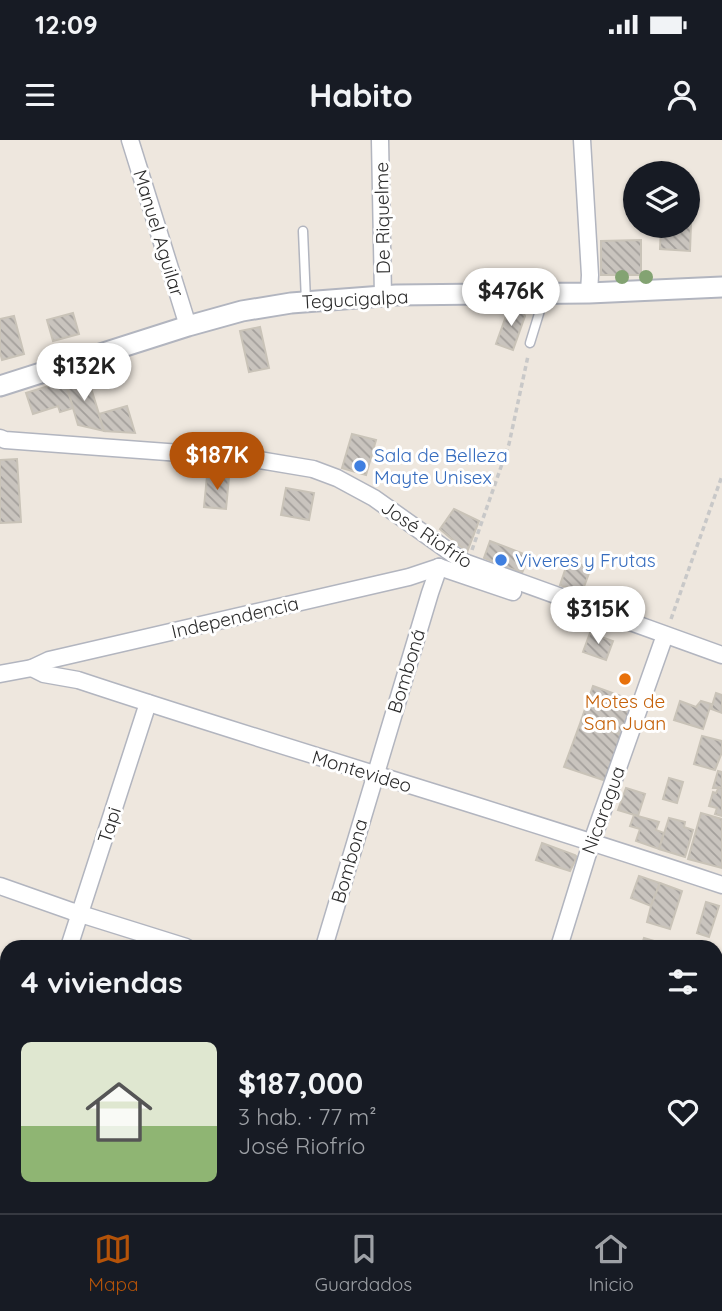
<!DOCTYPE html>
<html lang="es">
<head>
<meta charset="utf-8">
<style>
	body { margin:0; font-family:Quicksand,sans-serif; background:#20242c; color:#f1f3f6; height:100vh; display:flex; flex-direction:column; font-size:26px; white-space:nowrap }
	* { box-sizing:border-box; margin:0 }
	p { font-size:23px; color:#9ea1a6 }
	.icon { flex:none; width:38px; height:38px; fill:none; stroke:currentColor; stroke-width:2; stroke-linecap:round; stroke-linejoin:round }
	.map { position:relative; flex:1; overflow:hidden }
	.details { position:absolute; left:0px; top:800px; width:723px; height:275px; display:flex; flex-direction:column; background:#171b24; border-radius:21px 21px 0 0; box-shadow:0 2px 5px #0004 }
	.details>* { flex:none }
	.tools { position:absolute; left:623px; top:21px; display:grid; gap:14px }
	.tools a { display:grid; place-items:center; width:77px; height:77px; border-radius:50%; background:#171b24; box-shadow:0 2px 5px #0004; font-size:35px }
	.price { position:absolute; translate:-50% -60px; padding:0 16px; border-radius:24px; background:#fff; color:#222; font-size:23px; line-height:46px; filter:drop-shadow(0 2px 4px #0008) }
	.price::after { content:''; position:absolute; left:50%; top:42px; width:21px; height:16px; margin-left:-10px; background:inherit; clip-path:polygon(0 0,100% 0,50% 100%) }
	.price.current { background:#b45309; color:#fff }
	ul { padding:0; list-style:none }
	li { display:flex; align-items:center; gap:21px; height:175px; padding:0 21px }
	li+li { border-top:2px solid #363941 }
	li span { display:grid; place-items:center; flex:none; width:196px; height:140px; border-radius:10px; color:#555 }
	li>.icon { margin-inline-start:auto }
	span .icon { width:84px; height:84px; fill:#fffc; stroke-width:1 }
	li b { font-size:30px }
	h2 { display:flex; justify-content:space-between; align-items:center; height:84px; padding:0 21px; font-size:30px }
	.status { display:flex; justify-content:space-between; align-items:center; height:49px; padding:0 35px; background:#171b24; direction:ltr }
	.status svg { height:19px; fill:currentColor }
	header { display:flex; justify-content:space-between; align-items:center; height:91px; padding:0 21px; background:#171b24; font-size:32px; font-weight:800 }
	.menu { display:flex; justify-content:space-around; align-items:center; height:98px; border-top:2px solid #363941; background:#171b24; font-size:19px; color:#9ea1a6 }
	.menu a { display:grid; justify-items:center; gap:4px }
	.menu .current { color:#b45309 }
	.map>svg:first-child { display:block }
	.building { fill:url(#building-back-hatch); stroke:#c9c3b8; stroke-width:2 }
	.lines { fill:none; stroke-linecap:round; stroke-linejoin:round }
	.service-casing { stroke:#b2b5bf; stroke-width:11 }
	.minor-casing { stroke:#b2b5bf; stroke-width:19 }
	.tertiary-casing { stroke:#b2b5bf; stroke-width:23 }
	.path { stroke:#c8c8c8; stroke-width:3.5; stroke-dasharray:5 3.5; stroke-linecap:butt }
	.service { stroke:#fff; stroke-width:8 }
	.minor { stroke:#fff; stroke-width:16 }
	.tertiary { stroke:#fff; stroke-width:19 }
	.tree { fill:#83a372 }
	.shop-dot { fill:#3f7fe0; stroke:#fff; stroke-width:2.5 }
	.food-dot { fill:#e8710a; stroke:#fff; stroke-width:2.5 }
	.labels { text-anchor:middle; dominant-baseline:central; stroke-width:6; stroke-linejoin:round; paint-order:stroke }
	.street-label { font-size:19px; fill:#2c2c2c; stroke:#fff }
	.shop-label { font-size:19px; fill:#366cbe; stroke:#fff; text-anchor:start }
	.food-label { font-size:19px; fill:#c56008; stroke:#fff }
</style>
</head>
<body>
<div class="status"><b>12:09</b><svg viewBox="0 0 49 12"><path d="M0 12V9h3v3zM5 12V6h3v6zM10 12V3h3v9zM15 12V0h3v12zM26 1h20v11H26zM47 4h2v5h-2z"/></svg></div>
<header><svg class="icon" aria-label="menu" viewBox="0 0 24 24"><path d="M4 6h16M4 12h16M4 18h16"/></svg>Habito<svg class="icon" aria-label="person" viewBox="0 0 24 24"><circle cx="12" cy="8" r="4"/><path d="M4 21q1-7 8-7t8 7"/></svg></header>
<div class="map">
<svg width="722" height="1073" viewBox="0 0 722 1073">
	<defs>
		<pattern id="building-back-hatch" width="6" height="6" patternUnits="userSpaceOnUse" patternTransform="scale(1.75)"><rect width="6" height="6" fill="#c9c4be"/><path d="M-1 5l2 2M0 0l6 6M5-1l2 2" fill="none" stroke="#a39f9b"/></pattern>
	</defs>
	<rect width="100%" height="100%" fill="#eee7de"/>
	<g class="building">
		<path d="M 688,84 L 691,84 L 690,111 L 660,109 L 661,86 L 688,86 Z"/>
		<path d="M 641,100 L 641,135 L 601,135 L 601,101 Z"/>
		<path d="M 510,165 L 522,169 L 525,176 L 513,210 L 496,204 Z"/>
		<path d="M 73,173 L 79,194 L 53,201 L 47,180 Z"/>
		<path d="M 14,176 L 24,214 L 2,220 L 0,212 L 0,179 Z"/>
		<path d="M 260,187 L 269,228 L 249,232 L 240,191 Z"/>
		<path d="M 87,235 L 99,274 L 104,291 L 78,285 L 65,241 Z"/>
		<path d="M 65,241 L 73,268 L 60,272 L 58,266 L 33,274 L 26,253 Z"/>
		<path d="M 127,266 L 135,293 L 104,291 L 99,274 Z"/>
		<path d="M 352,294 L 376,300 L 366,335 L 342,328 Z"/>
		<path d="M 17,319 L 21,382 L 0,383 L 0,320 Z"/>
		<path d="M 207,336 L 229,337 L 226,369 L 204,367 Z"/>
		<path d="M 286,348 L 314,353 L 309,380 L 281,375 Z"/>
		<path d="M 454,369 L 479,381 L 467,412 L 440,389 Z"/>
		<path d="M 490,401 L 529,416 L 522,433 L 484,418 Z"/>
		<path d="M 568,421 L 591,428 L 582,452 L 560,445 Z"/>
		<path d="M 590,493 L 613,501 L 606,520 L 583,512 Z"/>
		<path d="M 593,546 L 635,561 L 622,595 L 581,581 Z"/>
		<path d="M 716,553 L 722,555 L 722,573 L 711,569 Z"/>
		<path d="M 680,561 L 696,567 L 701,561 L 711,564 L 703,589 L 674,580 Z"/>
		<path d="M 581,581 L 622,595 L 606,641 L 564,627 Z"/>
		<path d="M 702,596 L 722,601 L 722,612 L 715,630 L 694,624 Z"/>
		<path d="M 718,631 L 722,632 L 722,648 L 713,648 Z"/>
		<path d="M 669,638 L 683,642 L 677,663 L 663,659 Z"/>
		<path d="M 719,647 L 722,648 L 722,676 L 715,674 L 717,668 L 709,666 L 713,652 L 716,653 Z"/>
		<path d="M 626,648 L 645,654 L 638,676 L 618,670 Z"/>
		<path d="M 701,673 L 722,679 L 722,728 L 688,719 Z"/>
		<path d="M 634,675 L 659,682 L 656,690 L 664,693 L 659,709 L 636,701 L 640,689 L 630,686 Z"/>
		<path d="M 669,678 L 685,682 L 684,687 L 693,690 L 685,717 L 659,709 Z"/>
		<path d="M 542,703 L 575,715 L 577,717 L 570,731 L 536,720 Z"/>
		<path d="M 639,736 L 660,743 L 651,766 L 631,758 Z"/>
		<path d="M 660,743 L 682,751 L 670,789 L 647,782 L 651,766 Z"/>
		<path d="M 706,762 L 719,766 L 709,797 L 697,793 Z"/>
		<path d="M 644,798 L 668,805 L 667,807 L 641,807 Z"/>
		<path d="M 439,1068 L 460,1068 L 468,1071 L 467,1073 L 436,1073 Z"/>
		<path d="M 654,1068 L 680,1068 L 679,1073 L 670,1073 Z"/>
	</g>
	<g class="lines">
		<g class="service-casing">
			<g id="service">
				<path d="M 303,91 L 306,161"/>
				<path d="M 530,203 L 545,154"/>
			</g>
		</g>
		<g class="minor-casing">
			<g id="minor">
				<path d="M 130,0 L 188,186"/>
				<path d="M 380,0 L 383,156"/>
				<path d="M 582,0 L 590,135 L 589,153"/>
				<path d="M 0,298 L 5,300 L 248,318 L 313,329 L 337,338 L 374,358 L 464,422 L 722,515"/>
				<path d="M 439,427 L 513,452"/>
				<path d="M 32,528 L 49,520 L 409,437 L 439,427"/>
				<path d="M 0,534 L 32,528 L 44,534 L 78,540 C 292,611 509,673 722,745"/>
				<path d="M 0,746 L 71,771 L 186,807"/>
				<path d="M 69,807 L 148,563"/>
				<path d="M 324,807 L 430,453 L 439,427"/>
				<path d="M 559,807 L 589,710 L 665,495"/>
				<path d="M 716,849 L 722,830"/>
				<path d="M 0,1026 L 7,1004"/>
				<path d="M 0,1039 L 7,1041"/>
				<path d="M 94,1068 L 112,1073"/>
				<path d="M 241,1073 L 243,1068"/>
				<path d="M 479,1073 L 480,1068"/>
				<path d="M 642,1073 L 644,1068"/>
			</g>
		</g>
		<g class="tertiary-casing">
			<path id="tertiary" d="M 0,246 L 188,186 L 242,171 L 291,163 L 396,155 L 589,153 L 722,147"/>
		</g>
		<g class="path">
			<path d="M 472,410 L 509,304 L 528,216"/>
			<path d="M 671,479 L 722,336"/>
			<path d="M 716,977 L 722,979"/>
		</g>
		<use href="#service" class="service"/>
		<use href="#minor" class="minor"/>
		<use href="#tertiary" class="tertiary"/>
	</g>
	<g class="tree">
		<circle cx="622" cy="137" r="7"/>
		<circle cx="646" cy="137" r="7"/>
	</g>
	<g class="shop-dot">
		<circle cx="360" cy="326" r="7"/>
		<circle cx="501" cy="420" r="7"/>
	</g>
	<circle class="food-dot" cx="625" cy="539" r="7"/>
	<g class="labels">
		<g class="street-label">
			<text transform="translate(382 78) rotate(-91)">De Riquelme</text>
			<text transform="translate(159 93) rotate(73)">Manuel Aguilar</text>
			<text transform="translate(355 159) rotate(-3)">Tegucigalpa</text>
			<text transform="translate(427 394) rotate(34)">José Riofrío</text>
			<text transform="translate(235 477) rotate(-13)">Independencia</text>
			<text transform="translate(406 531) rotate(-73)">Bomboná</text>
			<text transform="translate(362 631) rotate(17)">Montevideo</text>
			<text transform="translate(603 670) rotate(-70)">Nicaragua</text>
			<text transform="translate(109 685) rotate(-72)">Tapi</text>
			<text transform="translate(349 721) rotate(-74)">Bombona</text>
		</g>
		<g class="shop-label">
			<text x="374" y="315">Sala de Belleza<tspan x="374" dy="22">Mayte Unisex</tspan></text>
			<text x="515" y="420">Viveres y Frutas</text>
		</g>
		<g class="food-label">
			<text x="625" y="561">Motes de<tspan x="625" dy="22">San Juan</tspan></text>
		</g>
	</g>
</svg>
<div class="tools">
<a><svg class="icon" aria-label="layers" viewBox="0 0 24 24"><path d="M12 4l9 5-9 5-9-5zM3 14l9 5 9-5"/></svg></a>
</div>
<b class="price" style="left:511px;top:188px">$476K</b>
<b class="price" style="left:84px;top:263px">$132K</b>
<b class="price current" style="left:217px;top:352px">$187K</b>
<b class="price" style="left:598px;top:506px">$315K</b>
<section class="details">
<h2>4 viviendas<svg class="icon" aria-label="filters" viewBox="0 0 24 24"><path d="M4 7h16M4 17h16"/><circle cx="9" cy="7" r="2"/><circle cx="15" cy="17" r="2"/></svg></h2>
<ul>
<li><span style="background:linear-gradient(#dfe7d0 60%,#8fb573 0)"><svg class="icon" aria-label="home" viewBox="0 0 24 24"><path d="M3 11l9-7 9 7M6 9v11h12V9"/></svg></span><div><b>$187,000</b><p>3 hab. · 77 m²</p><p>José Riofrío</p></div><svg class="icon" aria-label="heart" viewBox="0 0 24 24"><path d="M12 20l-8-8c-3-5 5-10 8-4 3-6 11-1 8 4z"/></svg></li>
</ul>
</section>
</div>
<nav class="menu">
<a class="current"><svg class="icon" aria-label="map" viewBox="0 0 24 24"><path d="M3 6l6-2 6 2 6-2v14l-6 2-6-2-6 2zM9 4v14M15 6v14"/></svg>Mapa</a>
<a><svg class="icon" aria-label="saved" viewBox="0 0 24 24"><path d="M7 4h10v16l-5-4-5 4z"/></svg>Guardados</a>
<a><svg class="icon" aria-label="home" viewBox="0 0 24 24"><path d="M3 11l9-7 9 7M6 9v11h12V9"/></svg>Inicio</a>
</nav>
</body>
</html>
